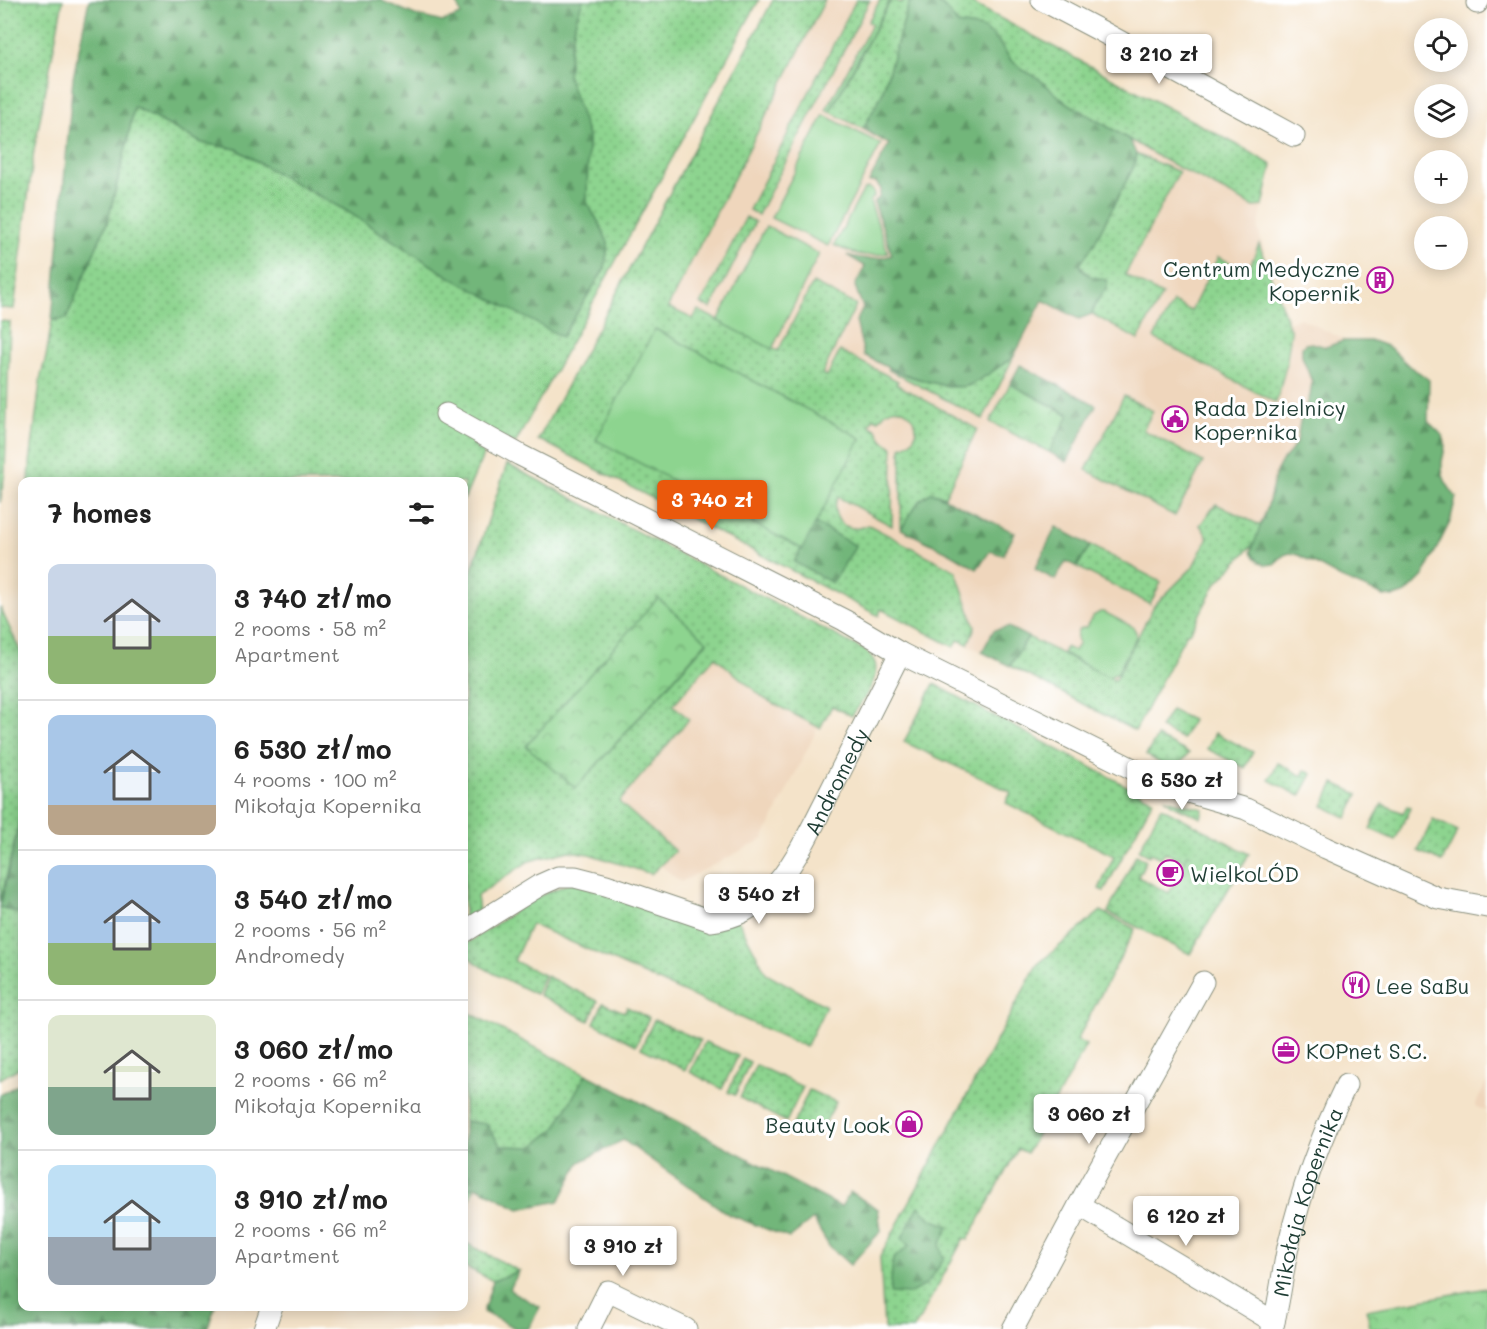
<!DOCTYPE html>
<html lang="en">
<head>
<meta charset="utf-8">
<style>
	body { margin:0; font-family:Mali,sans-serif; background:#f6f6f6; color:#222; height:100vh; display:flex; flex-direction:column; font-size:22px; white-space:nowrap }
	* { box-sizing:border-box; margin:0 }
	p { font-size:20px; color:#767676 }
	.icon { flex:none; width:33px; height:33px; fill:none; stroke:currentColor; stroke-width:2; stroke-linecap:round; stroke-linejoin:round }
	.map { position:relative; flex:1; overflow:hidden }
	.panel { position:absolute; left:18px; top:477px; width:450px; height:834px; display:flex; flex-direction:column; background:#fff; border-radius:12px; box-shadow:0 3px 15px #0003 }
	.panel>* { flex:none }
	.tools { position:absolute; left:1414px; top:18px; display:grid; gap:12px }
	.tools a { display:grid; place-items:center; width:54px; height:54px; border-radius:50%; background:#fff; box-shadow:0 3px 15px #0003; font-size:30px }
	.price { position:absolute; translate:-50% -51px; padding:0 14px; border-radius:6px; background:#fff; color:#222; font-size:20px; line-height:39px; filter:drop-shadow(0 2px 3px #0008) }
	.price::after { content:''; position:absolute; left:50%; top:36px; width:18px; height:14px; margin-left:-9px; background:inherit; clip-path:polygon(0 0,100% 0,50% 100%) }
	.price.on { background:#ea580c; color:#fff }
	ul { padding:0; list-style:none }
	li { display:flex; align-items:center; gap:18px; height:150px; padding:0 30px }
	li+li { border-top:2px solid #e0e0e0 }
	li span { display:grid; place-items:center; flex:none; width:168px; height:120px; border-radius:12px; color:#555 }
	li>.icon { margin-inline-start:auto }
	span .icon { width:72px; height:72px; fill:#fffc; stroke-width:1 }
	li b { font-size:26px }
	h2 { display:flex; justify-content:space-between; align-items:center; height:72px; padding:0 30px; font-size:26px }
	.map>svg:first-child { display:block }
	.built { fill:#efd6bc }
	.grass { fill:url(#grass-dots); stroke:#568862; stroke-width:1.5; fill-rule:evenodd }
	.forest { fill:url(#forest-firs); stroke:#487a57; stroke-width:1.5 }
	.park { fill:url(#park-crowns); stroke:#568862; stroke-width:1.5 }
	.pitch { fill:#8dd48f; stroke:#568862; stroke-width:1.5 }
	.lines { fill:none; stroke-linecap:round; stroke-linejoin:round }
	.street-casing { stroke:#8a907e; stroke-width:23 }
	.street { stroke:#fff; stroke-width:21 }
	.labels { text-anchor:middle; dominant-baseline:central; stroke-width:6; stroke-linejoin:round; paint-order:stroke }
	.poi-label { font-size:21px; fill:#1f3d34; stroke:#fff; text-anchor:start }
	.street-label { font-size:21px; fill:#1f3d34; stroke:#fff }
</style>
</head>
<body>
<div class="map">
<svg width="1487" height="1329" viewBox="0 0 1487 1329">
	<defs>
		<pattern id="grass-dots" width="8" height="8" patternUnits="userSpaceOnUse" patternTransform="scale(1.5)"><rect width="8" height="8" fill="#8dd48f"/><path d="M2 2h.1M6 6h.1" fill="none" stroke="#73ad76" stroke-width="1.8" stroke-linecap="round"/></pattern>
		<pattern id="forest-firs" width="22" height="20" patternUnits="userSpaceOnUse" patternTransform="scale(1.5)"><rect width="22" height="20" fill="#72b67a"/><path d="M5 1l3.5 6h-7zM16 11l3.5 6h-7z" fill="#5d9565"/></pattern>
		<pattern id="park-crowns" width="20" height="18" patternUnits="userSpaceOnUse" patternTransform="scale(1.5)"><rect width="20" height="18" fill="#8dd48f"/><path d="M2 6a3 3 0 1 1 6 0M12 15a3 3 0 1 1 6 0" fill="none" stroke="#73ad76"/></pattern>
	</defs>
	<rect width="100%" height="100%" fill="#fff"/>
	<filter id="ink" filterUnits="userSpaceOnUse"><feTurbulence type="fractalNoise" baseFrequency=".0167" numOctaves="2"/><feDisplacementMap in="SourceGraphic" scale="12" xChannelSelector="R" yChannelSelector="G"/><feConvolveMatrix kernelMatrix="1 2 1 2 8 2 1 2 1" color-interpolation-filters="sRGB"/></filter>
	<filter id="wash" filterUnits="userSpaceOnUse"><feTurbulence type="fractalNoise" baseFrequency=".008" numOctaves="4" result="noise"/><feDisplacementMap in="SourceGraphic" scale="24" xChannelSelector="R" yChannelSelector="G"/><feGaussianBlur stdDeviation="1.35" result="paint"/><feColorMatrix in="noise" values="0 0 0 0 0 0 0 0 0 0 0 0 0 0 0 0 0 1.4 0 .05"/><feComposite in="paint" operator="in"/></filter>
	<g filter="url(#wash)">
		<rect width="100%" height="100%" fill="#f4e3c9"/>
		<g class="built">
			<path d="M 800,0 L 955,0 L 1272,165 L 1258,229 L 1285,323 L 1300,318 L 1359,347 L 1265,532 L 1215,585 L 1191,631 L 1186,634 L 1135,731 L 958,640 L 954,647 L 641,481 L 667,237 Z"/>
			<path d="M 704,567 L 858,646 L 763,839 L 681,882 L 660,865 L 651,874 L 589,854 L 569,851 L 529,861 L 477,896 Z"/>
			<path d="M 1487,1081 L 1487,1111 L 1475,1106 Z"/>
		</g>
		<g class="grass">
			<path d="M 0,0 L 63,0 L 34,150 L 14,309 L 0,308 Z"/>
			<path d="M 583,0 L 759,0 L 515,444 L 484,428 L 475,448 L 484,453 L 464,500 L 464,482 L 29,482 L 30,463 L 41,375 L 46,357 L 52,320 L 66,319 L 108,220 L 127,143 L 134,107 L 202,143 L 236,149 L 276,173 L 345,210 L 599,278 L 605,268 L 608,243 L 599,223 L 587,203 L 588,136 L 568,77 L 570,49 L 576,19 Z"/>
			<path d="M 773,0 L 825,0 L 668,307 L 693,319 L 698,310 L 778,351 L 813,283 L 856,305 L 822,374 L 827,376 L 840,351 L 898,381 L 896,384 L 977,429 L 945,497 L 932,492 L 919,501 L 901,529 L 901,447 C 934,436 905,395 885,413 C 883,415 881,418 879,420 L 874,418 L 869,425 L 877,430 L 883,441 L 893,447 L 892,526 L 838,497 C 830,513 839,530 859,528 C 862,528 865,526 869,525 L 956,571 L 975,627 L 968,644 L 958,640 L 954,647 L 881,609 L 879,616 L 544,442 L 538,440 ZM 655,329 L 860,438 L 802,548 Z"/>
			<path d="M 856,0 L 870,0 L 758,215 L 749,210 Z"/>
			<path d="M 891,0 L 895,0 L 901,3 L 903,0 L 914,0 L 909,3 L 882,94 L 863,129 L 830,112 Z"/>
			<path d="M 933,0 L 966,0 L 1245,149 L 1272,165 L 1263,206 L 1254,207 L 1164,160 L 1064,101 L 1038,78 L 1023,70 L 1011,60 L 996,38 L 982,28 L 957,24 C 950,14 944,4 933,0 Z"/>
			<path d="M 1136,154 L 1179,172 L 1125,275 L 1162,295 L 1138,340 L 1092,314 L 1097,301 L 1107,287 C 1097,281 1086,276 1080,264 L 1092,247 L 1134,166 Z"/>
			<path d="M 746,217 L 755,222 L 711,308 L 701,304 Z"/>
			<path d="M 1259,244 L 1291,332 L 1286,366 L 1276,403 L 1154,338 L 1173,302 L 1191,311 L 1218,257 L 1248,271 Z"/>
			<path d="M 0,321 L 10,322 L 5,473 L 0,503 Z"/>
			<path d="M 1014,356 L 983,419 L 887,369 L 924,381 L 953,387 L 968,386 L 1007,362 Z"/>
			<path d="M 1124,396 L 1153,411 L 1143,430 L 1203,462 L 1175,516 L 1086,470 Z"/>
			<path d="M 507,464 L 866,651 C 869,654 873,658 875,663 C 880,679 861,703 852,716 L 832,706 L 820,728 L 765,699 L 715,657 L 673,705 L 689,719 L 619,802 L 675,851 L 651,874 L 589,854 L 569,851 L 529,861 L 477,896 L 479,911 L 464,921 L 464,593 ZM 658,599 L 707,642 L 576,788 L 527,746 Z"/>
			<path d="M 1216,504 L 1260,525 L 1265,532 L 1215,585 L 1191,631 L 1186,634 L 1135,731 L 1010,666 L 1028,637 L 1115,680 L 1154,606 L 1192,568 L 1208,537 L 1200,525 Z"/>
			<path d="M 1090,545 L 1161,582 L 1150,604 L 1077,567 Z"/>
			<path d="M 0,607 L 22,655 L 22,811 L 0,903 Z"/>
			<path d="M 934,684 L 1153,800 L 1104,891 L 1099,889 L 1114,856 L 1006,803 L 1011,792 L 904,742 Z"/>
			<path d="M 1171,710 L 1192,720 L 1183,739 L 1160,728 Z"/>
			<path d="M 1215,733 L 1253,752 L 1245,768 L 1207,749 Z"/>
			<path d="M 1157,737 L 1189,753 L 1174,771 L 1146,755 Z"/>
			<path d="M 1278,763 L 1302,776 L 1305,770 L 1312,774 L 1300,796 L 1269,780 Z"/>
			<path d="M 1334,783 L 1358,794 L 1347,818 L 1323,806 Z"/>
			<path d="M 1166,799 L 1203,809 L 1201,818 L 1171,804 Z"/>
			<path d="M 1382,804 L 1403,813 L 1407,806 L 1411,808 L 1395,840 L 1370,829 Z"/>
			<path d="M 1161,807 L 1249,854 L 1190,954 L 1108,912 L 1136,855 L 1146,860 L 1138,877 L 1169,893 L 1189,852 L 1184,861 L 1165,852 L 1161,858 L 1150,853 L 1149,856 L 1139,850 Z"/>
			<path d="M 1433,819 L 1458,831 L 1442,862 L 1418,851 Z"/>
			<path d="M 572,882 L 738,920 L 766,973 L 826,1006 L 806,1047 L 531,924 L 514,961 L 544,975 L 536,994 C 514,983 485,972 467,955 C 463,952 464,952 464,947 L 469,942 L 535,898 Z"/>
			<path d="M 0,907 L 22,914 L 22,1066 L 0,1079 Z"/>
			<path d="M 1101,911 L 1135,929 L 1077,1040 L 1086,1045 L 1027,1153 L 1018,1149 L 968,1240 L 964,1238 L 914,1329 L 884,1329 L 880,1257 L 1037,965 Z"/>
			<path d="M 546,976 L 598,1001 L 589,1021 L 539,995 Z"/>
			<path d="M 603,1003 L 624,1012 L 627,1007 L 649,1018 L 636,1045 L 594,1023 Z"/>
			<path d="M 466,1011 L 586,1074 L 555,1129 L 532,1147 L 501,1146 L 486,1124 L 464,1121 L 464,1017 Z"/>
			<path d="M 654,1020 L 700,1040 L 685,1070 L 641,1048 Z"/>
			<path d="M 705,1042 L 738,1056 L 722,1089 L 690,1072 Z"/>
			<path d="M 743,1059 L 750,1062 L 735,1095 L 728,1092 Z"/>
			<path d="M 756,1065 L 803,1087 L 786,1122 L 740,1098 Z"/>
			<path d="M 809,1090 L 836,1102 L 824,1125 L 809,1133 L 793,1125 Z"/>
			<path d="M 476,1186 L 464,1211 L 464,1187 Z"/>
			<path d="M 464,1242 L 519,1271 L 493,1281 L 464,1266 Z"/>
		</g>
		<g class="forest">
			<path d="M 89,0 L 380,0 L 415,15 L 442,22 L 461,15 L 456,0 L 583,0 L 576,19 L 570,49 L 568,77 L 588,136 L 587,203 L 599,223 L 608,243 L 605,268 L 562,337 L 448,276 L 345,210 L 276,173 L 237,149 L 202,143 L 134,107 L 127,143 L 108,220 L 66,319 L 52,320 L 73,78 Z"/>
			<path d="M 914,0 C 940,0 943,3 957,24 L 982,28 L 996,38 L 1011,60 L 1023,70 L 1038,78 L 1064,101 L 1130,140 L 1136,154 L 1134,166 L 1092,247 L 1080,264 C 1086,281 1095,274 1107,281 L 1107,287 L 1097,301 L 1092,314 L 1079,319 L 1043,300 L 1014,356 C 1005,363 976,384 966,386 C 956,388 948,386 938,384 C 911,378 888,369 864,355 L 856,321 L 863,308 L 855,286 L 865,266 L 847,255 C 864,260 876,260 892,255 L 874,202 L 879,198 L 881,189 L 876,182 L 869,182 L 889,144 L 863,129 L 882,94 L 909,3 Z"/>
			<path d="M 1343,341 L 1373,341 L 1389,347 L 1410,367 L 1420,373 L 1429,380 L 1428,421 C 1432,427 1441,431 1444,439 C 1447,447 1443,454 1442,462 C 1441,478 1447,485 1456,497 L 1450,522 L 1423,576 L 1406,593 L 1394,597 L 1384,596 L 1341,578 L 1299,555 L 1290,553 L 1284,555 L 1274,564 L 1266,565 L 1259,562 L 1251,552 L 1268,505 L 1276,472 L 1282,461 L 1291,451 L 1297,441 L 1300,422 L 1310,396 L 1312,382 L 1302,356 L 1302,347 L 1305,344 L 1312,343 L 1326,347 Z"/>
			<path d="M 1020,365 L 1096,405 L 1067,462 L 1049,452 L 1069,414 L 1010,384 Z"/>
			<path d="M 932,492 L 1015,533 L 1003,555 L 990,551 L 977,569 L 950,553 L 901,529 L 919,501 Z"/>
			<path d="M 815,523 L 856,546 L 832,583 L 794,562 Z"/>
			<path d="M 1056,527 L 1090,545 L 1077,567 L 1066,561 L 1055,580 L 1035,569 Z"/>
			<path d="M 1008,627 L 1028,637 L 1010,666 L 982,652 L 994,630 Z"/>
			<path d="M 22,811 L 22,914 L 0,907 Z"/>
			<path d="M 586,1074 L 841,1207 L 850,1192 L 878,1209 L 881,1231 L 850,1265 L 829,1246 L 813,1219 L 789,1238 L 728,1214 L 623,1140 L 580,1162 L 559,1201 L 519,1209 L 478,1187 L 464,1188 L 464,1121 L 486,1124 L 501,1146 L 532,1147 L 555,1129 Z"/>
			<path d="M 22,1082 L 22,1306 L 215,1307 L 207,1329 L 0,1329 L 0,1095 Z"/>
			<path d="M 919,1206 L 931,1219 L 949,1226 L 940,1245 L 944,1259 L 927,1284 L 909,1294 L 890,1293 L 893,1259 L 909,1246 L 902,1238 Z"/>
			<path d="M 519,1271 L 510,1289 L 511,1291 L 540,1307 L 528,1329 L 517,1329 L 483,1312 L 493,1281 Z"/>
		</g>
		<g class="park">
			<path d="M 1010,384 L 1069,415 L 1049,452 L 990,422 Z"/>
			<path d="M 658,598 L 707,641 L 576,788 L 526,746 Z"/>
			<path d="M 1487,1288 L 1487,1329 L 1369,1329 L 1369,1319 L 1366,1310 Z"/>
		</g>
		<g class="pitch">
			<path d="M 880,0 L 890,0 L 829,112 L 826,110 L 872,24 L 868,22 Z"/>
			<path d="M 824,115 L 881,144 L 828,246 L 771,218 Z"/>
			<path d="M 868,188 C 873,189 874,193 874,197 L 870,201 L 888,253 C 866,258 854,255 834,245 L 863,191 L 865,189 Z"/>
			<path d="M 766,226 L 819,254 L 772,349 L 718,321 Z"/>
			<path d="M 655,329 L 861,438 L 802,549 L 596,440 Z"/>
			<path d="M 1100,612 L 1104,612 L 1133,627 L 1136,632 L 1136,637 L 1117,674 L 1108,677 L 1063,653 L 1066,647 L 1074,651 L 1079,643 C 1074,634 1077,628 1087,627 L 1093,616 Z"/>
		</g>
	</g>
	<g filter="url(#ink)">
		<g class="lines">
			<g class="street-casing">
				<g id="street">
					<path d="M 1042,0 L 1099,30 L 1294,136"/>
					<path d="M 1477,3 L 1479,0"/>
					<path d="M 446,414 L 520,455 L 844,620 L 900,653 L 1167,786 L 1246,809 L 1326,848 L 1438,898 L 1487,907"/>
					<path id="s1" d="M 464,932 L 540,885 L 558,877 L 575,877 L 606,885 L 712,921 C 737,917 750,910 768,893 C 793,870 814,823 830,792 C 853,746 877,699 900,653"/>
					<path d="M 1079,1205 L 1274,1322"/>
					<path d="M 264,1329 L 272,1306"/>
					<path d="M 589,1329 L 608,1291 L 686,1329"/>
					<path d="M 1013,1329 L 1086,1192 L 1203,982"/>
					<path id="s2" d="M 1272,1329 C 1280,1301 1282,1274 1288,1247 C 1301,1191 1321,1136 1346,1085"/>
				</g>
			</g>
			<use href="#street" class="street"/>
		</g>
	</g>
	<defs>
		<g id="building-ring" transform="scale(1.35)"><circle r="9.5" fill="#fff" stroke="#b5179e" stroke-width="1.5"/><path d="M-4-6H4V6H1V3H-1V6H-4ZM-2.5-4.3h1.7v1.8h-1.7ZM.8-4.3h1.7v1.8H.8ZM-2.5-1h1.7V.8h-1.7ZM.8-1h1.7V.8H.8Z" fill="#b5179e"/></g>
		<g id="civic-ring" transform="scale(1.35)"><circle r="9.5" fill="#fff" stroke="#b5179e" stroke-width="1.5"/><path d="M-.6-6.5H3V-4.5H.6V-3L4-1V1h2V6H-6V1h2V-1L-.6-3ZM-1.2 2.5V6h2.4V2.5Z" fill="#b5179e"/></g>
		<g id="cafe-ring" transform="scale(1.35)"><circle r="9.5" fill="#fff" stroke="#b5179e" stroke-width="1.5"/><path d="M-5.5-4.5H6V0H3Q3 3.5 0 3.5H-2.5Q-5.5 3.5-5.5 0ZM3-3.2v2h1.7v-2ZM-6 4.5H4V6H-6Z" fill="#b5179e"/></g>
		<g id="restaurant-ring" transform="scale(1.35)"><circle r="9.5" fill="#fff" stroke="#b5179e" stroke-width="1.5"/><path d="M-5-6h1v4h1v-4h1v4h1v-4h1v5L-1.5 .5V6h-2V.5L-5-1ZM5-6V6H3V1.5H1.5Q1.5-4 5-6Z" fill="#b5179e"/></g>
		<g id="office-ring" transform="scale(1.35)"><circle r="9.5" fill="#fff" stroke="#b5179e" stroke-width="1.5"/><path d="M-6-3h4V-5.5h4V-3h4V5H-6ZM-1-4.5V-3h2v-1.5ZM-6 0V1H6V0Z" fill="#b5179e"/></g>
		<g id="shop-ring" transform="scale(1.35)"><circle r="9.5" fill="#fff" stroke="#b5179e" stroke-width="1.5"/><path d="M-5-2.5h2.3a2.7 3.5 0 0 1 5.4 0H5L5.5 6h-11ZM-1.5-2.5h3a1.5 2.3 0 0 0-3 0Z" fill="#b5179e"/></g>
	</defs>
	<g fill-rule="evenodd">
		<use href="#building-ring" x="1380" y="280"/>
		<use href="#civic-ring" x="1175" y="419"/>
		<use href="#cafe-ring" x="1170" y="873"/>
		<use href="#restaurant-ring" x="1356" y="985"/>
		<use href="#office-ring" x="1286" y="1050"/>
		<use href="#shop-ring" x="909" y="1124"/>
	</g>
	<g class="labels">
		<g class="poi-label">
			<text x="1360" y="268" text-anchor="end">Centrum Medyczne<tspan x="1360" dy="24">Kopernik</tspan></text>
			<text x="1194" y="407">Rada Dzielnicy<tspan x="1194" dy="24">Kopernika</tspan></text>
			<text x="1190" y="873">WielkoLÓD</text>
			<text x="1376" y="985">Lee SaBu</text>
			<text x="1306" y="1050">KOPnet S.C.</text>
			<text x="890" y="1124" text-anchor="end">Beauty Look</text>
		</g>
		<g class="street-label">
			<text stroke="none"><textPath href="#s1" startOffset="465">Andromedy</textPath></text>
			<text stroke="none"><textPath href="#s2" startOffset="132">Mikołaja Kopernika</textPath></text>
		</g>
	</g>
</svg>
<div class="tools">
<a><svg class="icon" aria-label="locate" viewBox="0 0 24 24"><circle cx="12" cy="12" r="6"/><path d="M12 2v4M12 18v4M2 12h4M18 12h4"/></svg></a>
<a><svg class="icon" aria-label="layers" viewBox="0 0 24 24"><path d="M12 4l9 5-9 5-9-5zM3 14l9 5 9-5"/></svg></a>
<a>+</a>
<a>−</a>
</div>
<b class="price" style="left:1159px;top:85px">3 210 zł</b>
<b class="price on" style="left:712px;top:531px">3 740 zł</b>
<b class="price" style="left:1182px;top:811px">6 530 zł</b>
<b class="price" style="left:759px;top:925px">3 540 zł</b>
<b class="price" style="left:1089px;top:1145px">3 060 zł</b>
<b class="price" style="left:1186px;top:1247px">6 120 zł</b>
<b class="price" style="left:623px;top:1277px">3 910 zł</b>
<section class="panel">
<h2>7 homes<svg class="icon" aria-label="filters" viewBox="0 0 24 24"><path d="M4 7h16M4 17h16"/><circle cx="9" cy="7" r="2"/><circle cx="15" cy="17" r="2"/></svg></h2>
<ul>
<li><span style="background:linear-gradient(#c9d6e8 60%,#8fb573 0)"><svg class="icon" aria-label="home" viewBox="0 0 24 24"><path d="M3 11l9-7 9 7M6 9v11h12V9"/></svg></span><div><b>3 740 zł/mo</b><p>2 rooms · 58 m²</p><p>Apartment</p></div></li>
<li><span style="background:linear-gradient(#a9c7e8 75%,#b9a48a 0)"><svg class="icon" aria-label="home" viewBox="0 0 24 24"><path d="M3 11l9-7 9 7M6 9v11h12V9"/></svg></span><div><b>6 530 zł/mo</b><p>4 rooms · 100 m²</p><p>Mikołaja Kopernika</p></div></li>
<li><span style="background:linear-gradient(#a9c7e8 65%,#8fb573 0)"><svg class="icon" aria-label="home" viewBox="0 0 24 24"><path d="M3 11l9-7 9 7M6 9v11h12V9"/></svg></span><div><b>3 540 zł/mo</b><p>2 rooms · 56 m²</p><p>Andromedy</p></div></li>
<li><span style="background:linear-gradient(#dfe7d0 60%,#7fa58c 0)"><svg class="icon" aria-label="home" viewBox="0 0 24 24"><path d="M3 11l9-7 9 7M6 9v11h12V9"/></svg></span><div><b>3 060 zł/mo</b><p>2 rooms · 66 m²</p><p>Mikołaja Kopernika</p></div></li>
<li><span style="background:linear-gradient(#bfe0f5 60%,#9aa5b1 0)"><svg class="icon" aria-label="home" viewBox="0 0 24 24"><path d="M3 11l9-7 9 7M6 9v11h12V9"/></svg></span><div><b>3 910 zł/mo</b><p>2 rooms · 66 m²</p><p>Apartment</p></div></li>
</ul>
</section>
</div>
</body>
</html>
